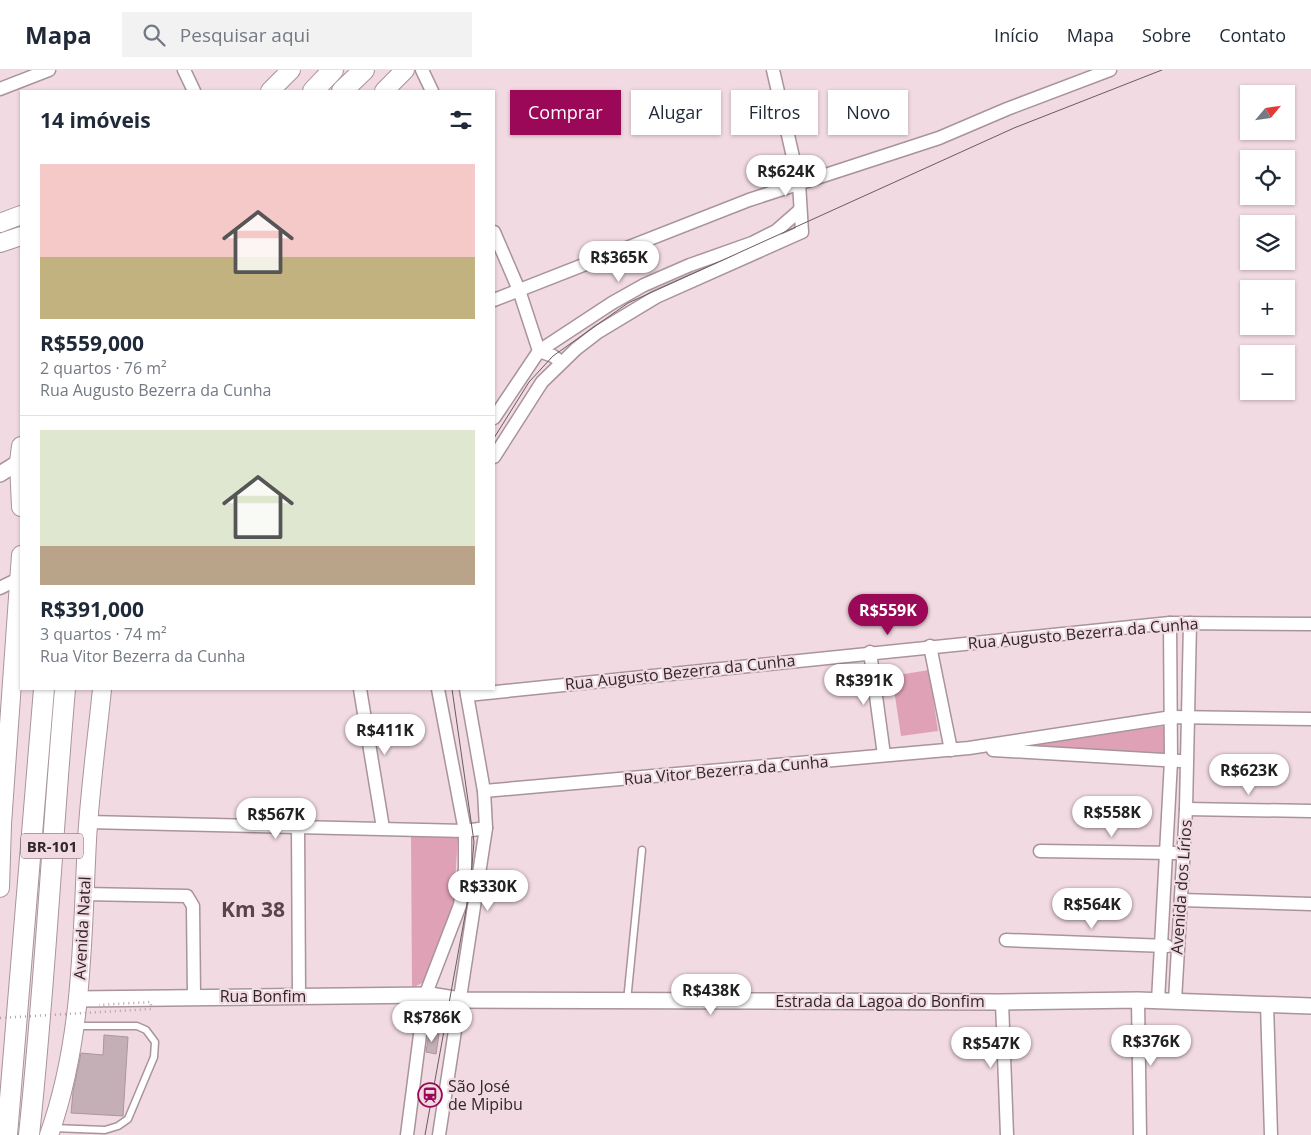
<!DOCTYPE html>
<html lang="pt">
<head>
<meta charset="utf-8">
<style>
	body { margin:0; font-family:"Open Sans",sans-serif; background:#f2f2f3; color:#1f2937; height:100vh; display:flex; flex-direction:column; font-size:19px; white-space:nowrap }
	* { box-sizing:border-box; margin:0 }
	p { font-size:16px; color:#747a83 }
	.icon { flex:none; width:28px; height:28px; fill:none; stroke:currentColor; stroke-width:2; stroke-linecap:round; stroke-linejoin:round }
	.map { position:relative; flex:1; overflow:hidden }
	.drawer { position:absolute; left:20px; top:20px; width:475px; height:600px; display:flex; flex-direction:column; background:#fff; border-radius:0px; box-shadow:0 1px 4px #0004 }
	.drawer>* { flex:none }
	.guide { position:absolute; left:510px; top:20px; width:475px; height:45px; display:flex; gap:10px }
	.needle { width:32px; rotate:61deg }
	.tools { position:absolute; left:1240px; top:15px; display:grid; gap:10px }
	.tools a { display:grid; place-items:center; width:55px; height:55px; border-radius:0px; background:#fff; box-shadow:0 1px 4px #0004; font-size:25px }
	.price { position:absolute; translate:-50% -42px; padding:0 11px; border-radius:18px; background:#fff; color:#222; font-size:16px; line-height:32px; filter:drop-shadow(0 1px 2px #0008) }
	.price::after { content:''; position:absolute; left:50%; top:30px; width:15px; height:11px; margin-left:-8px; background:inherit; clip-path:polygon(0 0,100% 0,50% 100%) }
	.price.selected { background:#9b0858; color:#fff }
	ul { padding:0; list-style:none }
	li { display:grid; align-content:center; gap:10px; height:265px; padding:0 20px }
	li+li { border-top:1px solid #e0e1e3 }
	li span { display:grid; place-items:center; height:155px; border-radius:0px; color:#555 }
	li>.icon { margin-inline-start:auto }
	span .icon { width:90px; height:90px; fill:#fffc; stroke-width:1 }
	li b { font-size:21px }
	h2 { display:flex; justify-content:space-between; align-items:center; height:60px; padding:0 20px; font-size:21px }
	.tag { padding:0 18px; border-radius:0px; background:#fff; box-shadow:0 1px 4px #0004; font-size:18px; line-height:45px }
	.tag.selected { background:#9b0858; color:#fff }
	header { display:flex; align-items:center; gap:30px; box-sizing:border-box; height:70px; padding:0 25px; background:#fff; border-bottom:1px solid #e0e1e3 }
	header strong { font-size:24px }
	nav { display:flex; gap:28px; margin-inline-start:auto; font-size:18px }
	.search { width:350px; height:45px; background:#f2f2f3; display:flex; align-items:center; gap:12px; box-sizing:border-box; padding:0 18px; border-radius:0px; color:#747a83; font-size:19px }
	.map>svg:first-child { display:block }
	.green { fill:#dfa1b6 }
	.building { fill:#c5afb6; stroke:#ac969d }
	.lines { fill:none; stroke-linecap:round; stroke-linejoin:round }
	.service-casing { stroke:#a9949b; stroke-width:9 }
	.minor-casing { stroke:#a9949b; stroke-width:15 }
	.tertiary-casing { stroke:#a9949b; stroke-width:18 }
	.secondary-casing { stroke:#a9949b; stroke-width:20 }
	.trunk-casing { stroke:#a9949b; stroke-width:22 }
	.service { stroke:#fff; stroke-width:6 }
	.minor { stroke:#fff; stroke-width:12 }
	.tertiary { stroke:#fff; stroke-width:15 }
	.secondary { stroke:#fff; stroke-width:18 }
	.trunk { stroke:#fff; stroke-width:20 }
	.tram { stroke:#6a5c61; stroke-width:1 }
	.path-bridge { stroke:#b3a1a7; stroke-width:2.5; stroke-dasharray:1 4; stroke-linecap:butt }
	.labels { text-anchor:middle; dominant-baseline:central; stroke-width:4.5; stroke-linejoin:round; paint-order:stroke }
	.shield { fill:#f1dae1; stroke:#6a5d61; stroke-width:1 }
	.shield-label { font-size:15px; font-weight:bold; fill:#30272a }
	.street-label { font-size:16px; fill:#30272a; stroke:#f1dae1 }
	.poi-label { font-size:16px; fill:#30272a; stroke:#f1dae1; text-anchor:start }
	.district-label { font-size:21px; font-weight:bold; fill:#58454b; stroke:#f1dae1 }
</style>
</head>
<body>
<header>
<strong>Mapa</strong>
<div class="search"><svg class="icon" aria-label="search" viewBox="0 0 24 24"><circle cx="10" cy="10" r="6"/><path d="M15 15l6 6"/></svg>Pesquisar aqui</div>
<nav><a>Início</a><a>Mapa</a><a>Sobre</a><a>Contato</a></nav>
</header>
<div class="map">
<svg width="1311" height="1065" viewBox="0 0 1311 1065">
	<rect width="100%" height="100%" fill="#f1dae1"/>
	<g class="green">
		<path d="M 929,600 L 938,661 L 901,666 L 892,606 Z"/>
		<path d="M 1164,656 L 1164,685 L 1007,677 Z"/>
		<path d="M 411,766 L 458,767 L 453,841 L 424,912 L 412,918 Z"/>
	</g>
	<g class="building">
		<path d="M 429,962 L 439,964 L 436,984 L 426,982 Z"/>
		<path d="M 104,965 L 128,967 L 123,1046 L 71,1043 L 73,1022 L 81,983 L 103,985 Z"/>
	</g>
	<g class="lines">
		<g class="service-casing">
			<g id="service">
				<path d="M 627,931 L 642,780"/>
				<path d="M 53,1058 L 105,1060 L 118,1056 L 128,1049 L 154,987 L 155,972 L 146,960 L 137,956 L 77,956"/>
			</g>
		</g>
		<g class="minor-casing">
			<g id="minor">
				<path d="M 184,0 L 194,21"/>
				<path d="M 422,0 L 432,21"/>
				<path d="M 0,19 L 49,0"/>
				<path d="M 494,162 L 519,220 L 539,281 L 553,286 L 561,292"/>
				<path d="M 494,230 L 749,130 L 939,68 L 1007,39 L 1110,0"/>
				<path d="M 494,348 L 539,281 L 612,233 L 644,215 L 690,195 L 752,173 L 776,161 L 800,140"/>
				<path d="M 494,387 L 542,312 L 576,279 L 598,262 L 656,227 L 802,162 L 799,113 L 773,0"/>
				<path d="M 0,518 L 20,508"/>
				<path d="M 930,576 L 951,680"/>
				<path d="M 870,582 L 884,685"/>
				<path d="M 360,619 L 383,758"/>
				<path d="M 467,625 L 1170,553 L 1311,554"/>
				<path d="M 993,680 L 1180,691"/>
				<path d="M 484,721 L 969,678 L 1172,647 L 1311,649"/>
				<path d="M 1186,739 L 1311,741"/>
				<path d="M 88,752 L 465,761 L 486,758"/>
				<path d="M 298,756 L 299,926"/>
				<path d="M 1040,781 L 1175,783"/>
				<path d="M 84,824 L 187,826 L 193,836 L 194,927"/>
				<path d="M 1181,830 L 1311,834"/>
				<path d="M 1006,870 L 1167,876"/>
				<path d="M 1138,930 L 1140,1065"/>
				<path d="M 1158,931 L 1171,691 L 1170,553"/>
				<path d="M 1175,931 L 1186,739 L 1190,553"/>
				<path d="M 1002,932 L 1007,1065"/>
				<path d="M 1267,934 L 1271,1065"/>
				<path d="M 407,1065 L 425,926 L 460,835 L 465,798 L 465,761 L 438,619"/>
				<path d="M 439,1065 L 486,758 L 484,721 L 466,619"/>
			</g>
		</g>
		<g class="tertiary-casing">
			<g id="tertiary">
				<path d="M 0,404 L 19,392"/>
				<path d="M 78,929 L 430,925 L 460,930 L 1002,932 L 1138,930 L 1311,936"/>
			</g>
		</g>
		<g class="secondary-casing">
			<g id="secondary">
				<path d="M 270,21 L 291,0"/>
				<path d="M 384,21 L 405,0"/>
				<path d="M 0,153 L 21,145"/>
				<path d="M 0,173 L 21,166"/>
				<path d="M 21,376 L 19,392 L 21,437"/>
				<path d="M 0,818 L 2,754 L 21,485"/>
				<path d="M 49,1065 C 83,970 82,869 87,770 C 90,719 97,669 102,619"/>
			</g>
		</g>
		<g class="trunk-casing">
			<g id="trunk">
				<path d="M 313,21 L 333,0"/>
				<path d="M 342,21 L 364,0"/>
				<path d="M 7,1065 L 44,619"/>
				<path d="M 29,1065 C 45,916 52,767 65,619"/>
			</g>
		</g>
		<use href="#service" class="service"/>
		<use href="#minor" class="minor"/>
		<use href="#tertiary" class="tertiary"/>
		<use href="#secondary" class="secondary"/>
		<use href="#trunk" class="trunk"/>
		<g class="tram">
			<path d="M 494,368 L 529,312 L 553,286 L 628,233 L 1014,58 L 1162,0"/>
			<path d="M 425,1065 L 470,818 L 474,772 L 452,619"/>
		</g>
		<path class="path-bridge" d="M 0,948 L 151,939 L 151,932 L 99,935"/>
	</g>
	<defs>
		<g id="station-ring" transform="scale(1.25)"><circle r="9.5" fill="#f1dae1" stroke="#9b0858" stroke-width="1.5"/><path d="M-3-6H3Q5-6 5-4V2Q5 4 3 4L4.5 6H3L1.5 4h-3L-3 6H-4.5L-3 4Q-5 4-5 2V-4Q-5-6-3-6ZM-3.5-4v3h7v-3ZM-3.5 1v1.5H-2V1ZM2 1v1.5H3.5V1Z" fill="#9b0858"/></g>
	</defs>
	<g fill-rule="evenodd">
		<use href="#station-ring" x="430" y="1025"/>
	</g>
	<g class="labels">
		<rect class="shield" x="21" y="763.5" width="62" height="25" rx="4"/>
		<g class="shield-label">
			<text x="52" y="776">BR-101</text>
		</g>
		<g class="street-label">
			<text transform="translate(1083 563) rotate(-5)">Rua Augusto Bezerra da Cunha</text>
			<text transform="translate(680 602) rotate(-6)">Rua Augusto Bezerra da Cunha</text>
			<text transform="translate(726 700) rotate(-5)">Rua Vitor Bezerra da Cunha</text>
			<text transform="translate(1181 817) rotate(-86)">Avenida dos Lírios</text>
			<text transform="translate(82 858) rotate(-87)">Avenida Natal</text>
			<text x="263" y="926">Rua Bonfim</text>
			<text x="880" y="931">Estrada da Lagoa do Bonfim</text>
		</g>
		<g class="poi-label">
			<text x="448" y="1016">São José<tspan x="448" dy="18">de Mipibu</tspan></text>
		</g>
		<g class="district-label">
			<text x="253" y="839">Km 38</text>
		</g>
	</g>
</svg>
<div class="tools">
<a><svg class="needle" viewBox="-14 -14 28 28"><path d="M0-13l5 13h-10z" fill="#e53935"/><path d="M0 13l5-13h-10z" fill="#747a83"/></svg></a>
<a><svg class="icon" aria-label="locate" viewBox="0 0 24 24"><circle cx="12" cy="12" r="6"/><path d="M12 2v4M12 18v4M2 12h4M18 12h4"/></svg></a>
<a><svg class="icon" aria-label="layers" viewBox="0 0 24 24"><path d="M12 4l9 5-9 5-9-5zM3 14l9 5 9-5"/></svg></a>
<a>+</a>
<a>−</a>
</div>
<b class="price" style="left:786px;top:127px">R$624K</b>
<b class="price" style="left:619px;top:213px">R$365K</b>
<b class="price selected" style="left:888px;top:566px">R$559K</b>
<b class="price" style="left:864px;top:636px">R$391K</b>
<b class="price" style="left:385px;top:686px">R$411K</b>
<b class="price" style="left:1249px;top:726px">R$623K</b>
<b class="price" style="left:1112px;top:768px">R$558K</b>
<b class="price" style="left:276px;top:770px">R$567K</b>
<b class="price" style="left:488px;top:842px">R$330K</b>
<b class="price" style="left:1092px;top:860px">R$564K</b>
<b class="price" style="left:711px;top:946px">R$438K</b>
<b class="price" style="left:432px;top:973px">R$786K</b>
<b class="price" style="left:1151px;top:997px">R$376K</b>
<b class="price" style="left:991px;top:999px">R$547K</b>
<div class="guide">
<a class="tag selected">Comprar</a>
<a class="tag">Alugar</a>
<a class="tag">Filtros</a>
<a class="tag">Novo</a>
</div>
<section class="drawer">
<h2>14 imóveis<svg class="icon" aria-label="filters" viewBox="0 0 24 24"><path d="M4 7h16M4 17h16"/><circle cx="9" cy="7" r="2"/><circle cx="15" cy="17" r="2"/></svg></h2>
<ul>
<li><span style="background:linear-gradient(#f6c9c9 60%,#c2b280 0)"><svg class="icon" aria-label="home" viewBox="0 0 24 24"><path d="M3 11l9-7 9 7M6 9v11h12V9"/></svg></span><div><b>R$559,000</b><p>2 quartos · 76 m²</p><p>Rua Augusto Bezerra da Cunha</p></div></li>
<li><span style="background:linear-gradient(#dfe7d0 75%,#b9a48a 0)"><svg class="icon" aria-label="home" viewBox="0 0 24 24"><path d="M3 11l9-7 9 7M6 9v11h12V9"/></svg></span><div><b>R$391,000</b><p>3 quartos · 74 m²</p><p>Rua Vitor Bezerra da Cunha</p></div></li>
</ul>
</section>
</div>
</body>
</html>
